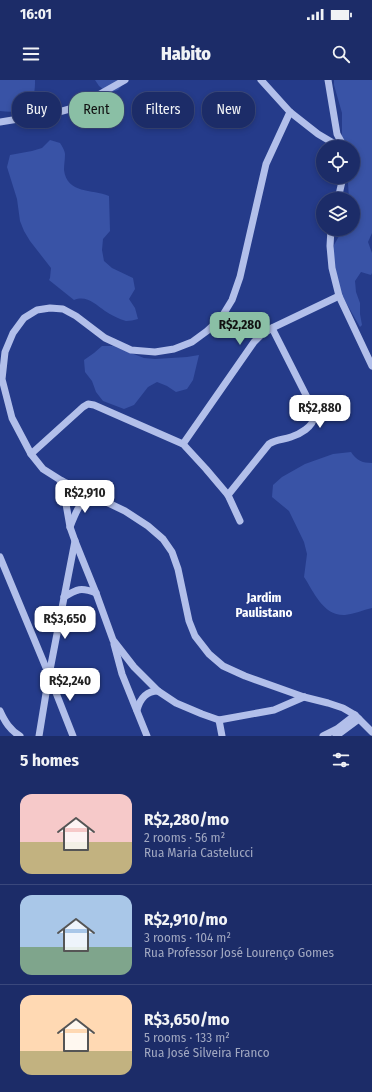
<!DOCTYPE html>
<html lang="en">
<head>
<meta charset="utf-8">
<style>
	body { margin:0; font-family:"Fira Sans Condensed",sans-serif; background:#293871; color:#f1f3f6; height:100vh; display:flex; flex-direction:column; font-size:15px; white-space:nowrap }
	* { box-sizing:border-box; margin:0 }
	p { font-size:13px; color:#a0a7c0 }
	.icon { flex:none; width:22px; height:22px; fill:none; stroke:currentColor; stroke-width:2; stroke-linecap:round; stroke-linejoin:round }
	.map { position:relative; height:656px; overflow:hidden }
	.details { display:flex; flex-direction:column; background:#1c2c68; flex:1 }
	.details>* { flex:none }
	.banner { position:absolute; left:12px; top:12px; width:348px; height:36px; display:flex; gap:8px }
	.tools { position:absolute; left:316px; top:60px; display:grid; gap:8px }
	.tools a { display:grid; place-items:center; width:44px; height:44px; border-radius:50%; background:#1c2c68; box-shadow:0 2px 6px #0003,0 0 0 1px #3a487c; font-size:20px }
	.price { position:absolute; translate:-50% -34px; padding:0 9px; border-radius:8px; background:#fff; color:#222; font-size:13px; line-height:26px; filter:drop-shadow(0 1px 2px #0008) }
	.price::after { content:''; position:absolute; left:50%; top:24px; width:12px; height:9px; margin-left:-6px; background:inherit; clip-path:polygon(0 0,100% 0,50% 100%) }
	.price.selected { background:#8abfa5; color:#111 }
	ul { padding:0; list-style:none }
	li { display:flex; align-items:center; gap:12px; height:100px; padding:0 20px }
	li+li { border-top:1px solid #3a487c }
	li span { display:grid; place-items:center; flex:none; width:112px; height:80px; border-radius:12px; color:#555 }
	li>.icon { margin-inline-start:auto }
	span .icon { width:48px; height:48px; fill:#fffc; stroke-width:1 }
	li b { font-size:17px }
	h2 { display:flex; justify-content:space-between; align-items:center; height:48px; padding:0 20px; font-size:17px }
	.pill { padding:0 14px; border-radius:16px; background:#1c2c68; box-shadow:0 2px 6px #0003,0 0 0 1px #3a487c; font-size:14px; line-height:36px }
	.pill.selected { background:#8abfa5; color:#111 }
	.status { display:flex; justify-content:space-between; align-items:center; height:28px; padding:0 20px; background:#1c2c68; direction:ltr }
	.status svg { height:11px; fill:currentColor }
	header { display:flex; justify-content:space-between; align-items:center; height:52px; padding:0 20px; background:#1c2c68; font-size:18px; font-weight:800 }
	.map>svg:first-child { display:block }
	.green { fill:#3953a6 }
	.lines { fill:none; stroke-linecap:round; stroke-linejoin:round }
	.minor { stroke:#b2bfea; stroke-width:7 }
	.labels { text-anchor:middle; dominant-baseline:central; stroke-width:3; stroke-linejoin:round; paint-order:stroke }
	.quarter-label { font-size:13px; font-weight:bold; fill:#fff; stroke:#253b8a }
</style>
</head>
<body>
<div class="status"><b>16:01</b><svg viewBox="0 0 49 12"><path d="M0 12V9h3v3zM5 12V6h3v6zM10 12V3h3v9zM15 12V0h3v12zM26 1h20v11H26zM47 4h2v5h-2z"/></svg></div>
<header><svg class="icon" aria-label="menu" viewBox="0 0 24 24"><path d="M4 6h16M4 12h16M4 18h16"/></svg>Habito<svg class="icon" aria-label="search" viewBox="0 0 24 24"><circle cx="10" cy="10" r="6"/><path d="M15 15l6 6"/></svg></header>
<div class="map">
<svg width="372" height="656" viewBox="0 0 372 656">
	<rect width="100%" height="100%" fill="#253b8a"/>
	<g class="green">
		<path d="M 0,0 L 35,0 C 35,4 35,9 34,13 C 31,32 16,33 0,31 Z"/>
		<path d="M 95,0 L 127,0 L 118,10 L 108,13 L 99,6 Z"/>
		<path d="M 334,0 L 372,0 L 372,153 L 368,162 L 372,173 L 372,193 L 371,195 L 361,192 L 355,201 L 356,212 L 360,223 L 360,234 L 362,245 L 360,247 L 336,205 L 331,179 L 334,165 L 343,149 L 353,149 L 353,119 L 349,119 L 348,103 L 350,97 L 353,97 L 353,87 L 354,83 L 353,81 L 353,67 L 344,67 L 342,65 L 342,33 L 334,5 Z"/>
		<path d="M 50,60 L 60,63 C 62,66 65,71 65,74 C 65,80 64,84 64,90 C 67,114 92,109 109,116 L 110,151 L 103,159 L 102,170 L 104,181 L 112,188 L 133,198 L 135,209 L 129,219 L 135,228 L 138,239 C 134,240 130,241 126,241 C 119,239 111,235 105,231 C 95,224 87,215 74,220 L 49,200 L 50,198 L 51,188 L 30,161 L 24,151 L 20,141 L 17,119 L 7,87 L 10,75 L 32,71 L 42,68 Z"/>
		<path d="M 102,266 L 113,266 L 144,278 L 155,279 L 187,277 L 199,275 L 193,300 L 187,309 L 176,312 L 167,306 L 157,302 L 148,307 L 134,325 L 124,329 L 103,321 L 96,312 L 92,301 L 85,292 L 84,280 L 94,273 Z"/>
		<path d="M 351,372 C 356,380 362,383 372,383 L 372,528 C 363,530 354,534 345,535 C 323,536 314,512 304,497 L 307,474 L 304,462 L 289,431 L 272,417 L 273,405 L 282,397 L 305,384 L 333,374 Z"/>
	</g>
	<g class="lines">
		<g class="minor">
			<path d="M 261,0 L 290,32 L 318,54 L 340,67"/>
			<path d="M 328,0 L 337,54 L 344,67"/>
			<path d="M 290,32 L 266,84 L 240,197 L 232,220 L 221,238 L 207,251 L 192,262 L 174,269 L 155,272 L 131,270 L 105,258 L 76,236 L 63,229 L 50,228 L 37,230 L 24,238 L 13,253 L 5,272 L 2,299 L 12,338 L 31,374 L 43,389 L 62,401 L 125,431 L 148,446 L 163,459 L 172,472 L 178,489 L 189,541 L 195,556 L 209,574 L 223,586 L 245,596 L 304,617 L 328,623 L 343,628 L 355,635 L 372,652"/>
			<path d="M 0,42 L 55,33 L 77,27 L 125,0"/>
			<path d="M 338,119 L 343,97"/>
			<path d="M 331,149 L 330,166 L 332,188 L 339,216 L 372,286"/>
			<path d="M 183,364 L 254,262 L 261,255 L 272,248 L 339,216"/>
			<path d="M 31,374 L 83,327 L 88,324 L 94,325 L 183,364 L 206,389 L 228,415 L 240,441"/>
			<path d="M 62,401 L 70,447 L 75,461 L 96,513 L 113,560 L 134,587 L 158,611 L 176,623 L 202,634 L 219,640 L 274,630 L 304,617"/>
			<path d="M 228,415 L 269,364 C 277,359 283,360 291,357 C 300,354 313,347 314,337 C 314,334 313,330 312,327 L 272,248"/>
			<path d="M 70,447 C 75,434 79,424 89,415"/>
			<path d="M 0,477 L 49,595 L 73,656"/>
			<path d="M 64,517 C 77,509 81,507 96,513"/>
			<path d="M 114,564 L 122,594 L 147,656"/>
			<path d="M 137,630 C 140,619 146,611 158,611"/>
			<path d="M 0,631 C 5,642 10,650 20,656"/>
			<path d="M 219,640 L 222,656"/>
			<path d="M 39,656 L 49,595 L 75,461"/>
			<path d="M 323,656 L 337,649 L 355,635"/>
			<path d="M 336,656 L 359,639"/>
		</g>
	</g>
	<g class="labels">
		<g class="quarter-label">
			<text x="264" y="517">Jardim<tspan x="264" dy="15">Paulistano</tspan></text>
		</g>
	</g>
</svg>
<div class="tools">
<a><svg class="icon" aria-label="locate" viewBox="0 0 24 24"><circle cx="12" cy="12" r="6"/><path d="M12 2v4M12 18v4M2 12h4M18 12h4"/></svg></a>
<a><svg class="icon" aria-label="layers" viewBox="0 0 24 24"><path d="M12 4l9 5-9 5-9-5zM3 14l9 5 9-5"/></svg></a>
</div>
<b class="price selected" style="left:240px;top:266px">R$2,280</b>
<b class="price" style="left:320px;top:349px">R$2,880</b>
<b class="price" style="left:85px;top:434px">R$2,910</b>
<b class="price" style="left:65px;top:560px">R$3,650</b>
<b class="price" style="left:70px;top:622px">R$2,240</b>
<div class="banner">
<a class="pill">Buy</a>
<a class="pill selected">Rent</a>
<a class="pill">Filters</a>
<a class="pill">New</a>
</div>
</div>
<section class="details">
<h2>5 homes<svg class="icon" aria-label="filters" viewBox="0 0 24 24"><path d="M4 7h16M4 17h16"/><circle cx="9" cy="7" r="2"/><circle cx="15" cy="17" r="2"/></svg></h2>
<ul>
<li><span style="background:linear-gradient(#f6c9c9 60%,#c2b280 0)"><svg class="icon" aria-label="home" viewBox="0 0 24 24"><path d="M3 11l9-7 9 7M6 9v11h12V9"/></svg></span><div><b>R$2,280/mo</b><p>2 rooms · 56 m²</p><p>Rua Maria Castelucci</p></div></li>
<li><span style="background:linear-gradient(#a9c7e8 65%,#7fa58c 0)"><svg class="icon" aria-label="home" viewBox="0 0 24 24"><path d="M3 11l9-7 9 7M6 9v11h12V9"/></svg></span><div><b>R$2,910/mo</b><p>3 rooms · 104 m²</p><p>Rua Professor José Lourenço Gomes</p></div></li>
<li><span style="background:linear-gradient(#ffd9b3 70%,#c2b280 0)"><svg class="icon" aria-label="home" viewBox="0 0 24 24"><path d="M3 11l9-7 9 7M6 9v11h12V9"/></svg></span><div><b>R$3,650/mo</b><p>5 rooms · 133 m²</p><p>Rua José Silveira Franco</p></div></li>
</ul>
</section>
</body>
</html>
